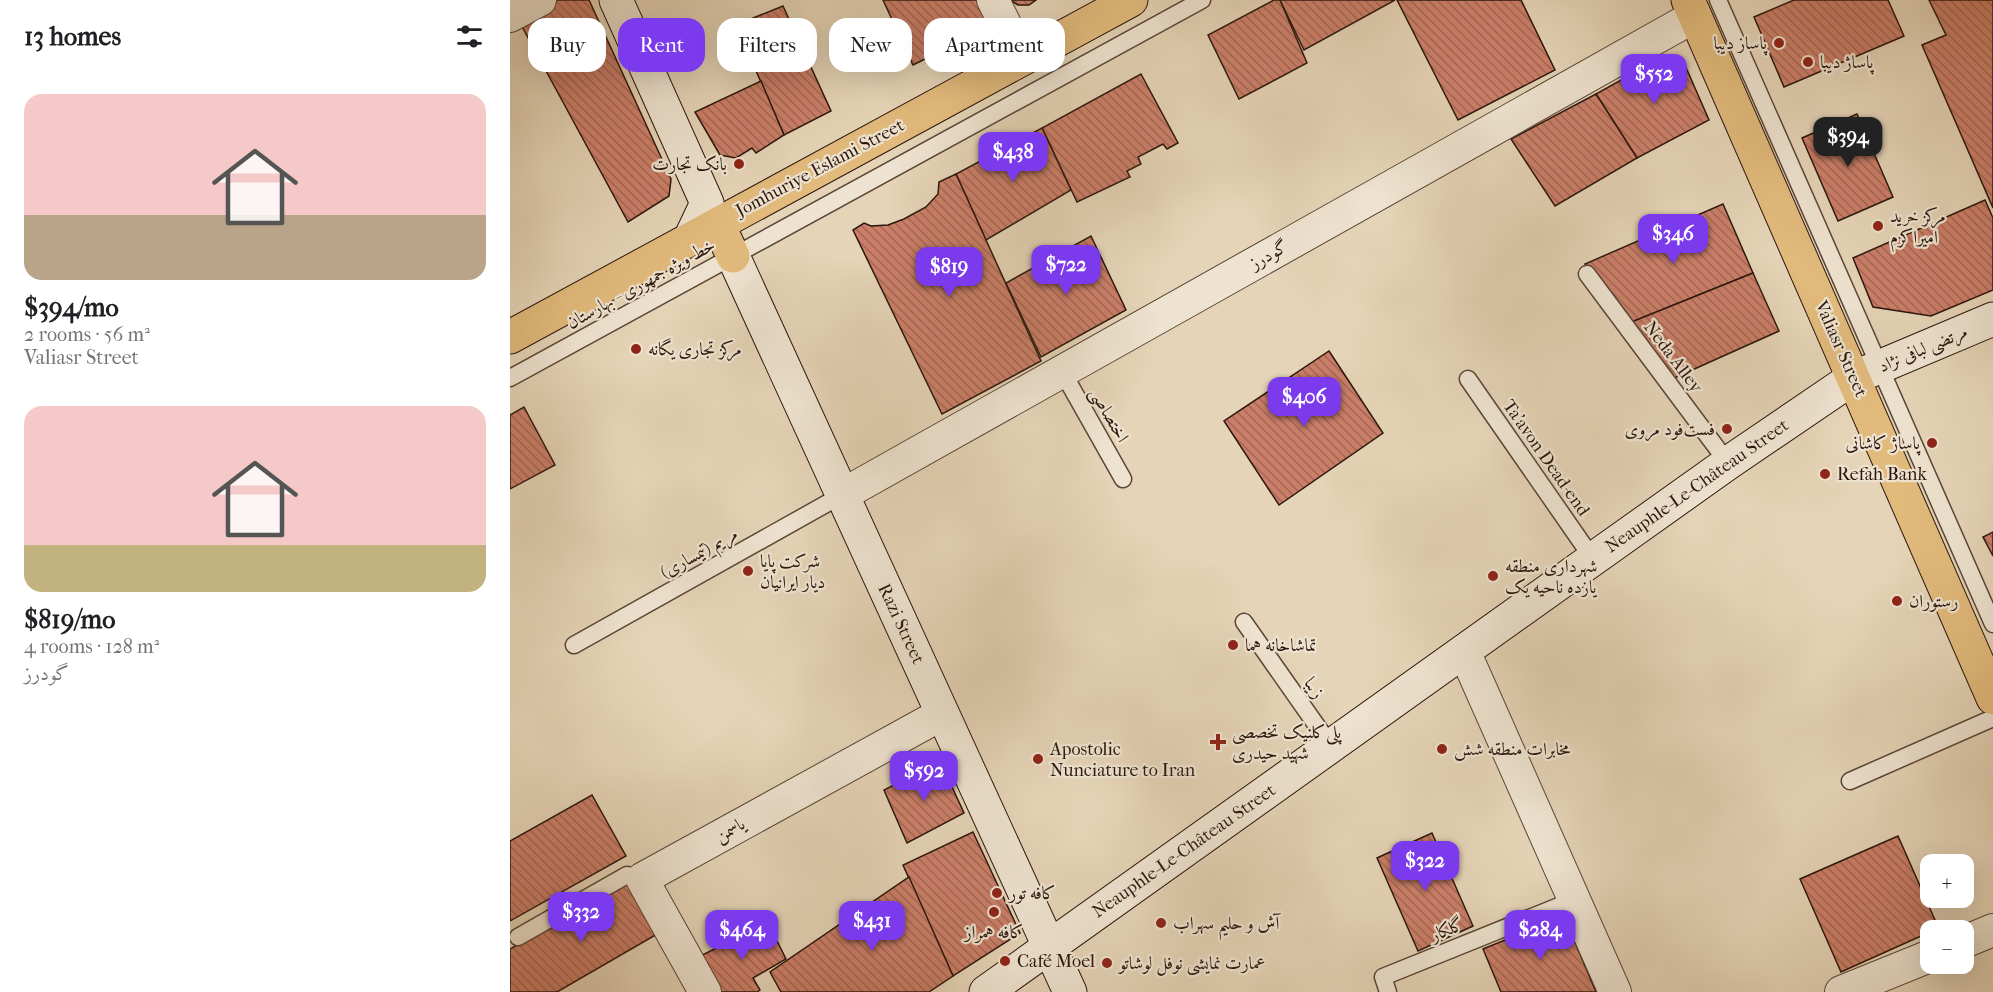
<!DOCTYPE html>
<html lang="en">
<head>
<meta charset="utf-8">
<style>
	body { margin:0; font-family:"IM FELL French Canon",Amiri,serif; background:#f2f2f2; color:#202124; height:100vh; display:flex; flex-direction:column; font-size:22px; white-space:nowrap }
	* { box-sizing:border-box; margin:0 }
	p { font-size:20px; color:#757577 }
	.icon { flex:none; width:33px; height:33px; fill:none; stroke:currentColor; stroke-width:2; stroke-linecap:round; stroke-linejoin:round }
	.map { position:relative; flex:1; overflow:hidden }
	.details { display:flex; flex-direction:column; background:#fff; width:510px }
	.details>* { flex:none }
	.banner { position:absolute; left:18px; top:18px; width:570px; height:54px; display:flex; gap:12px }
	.controls { position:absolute; left:1410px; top:854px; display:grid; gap:12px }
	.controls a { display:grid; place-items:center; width:54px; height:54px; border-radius:12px; background:#fff; box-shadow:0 6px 24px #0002; font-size:30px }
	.price { position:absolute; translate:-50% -51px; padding:0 14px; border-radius:12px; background:#7c3aed; color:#fff; font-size:20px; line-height:39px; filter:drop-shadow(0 2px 3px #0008) }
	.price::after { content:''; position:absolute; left:50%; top:36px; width:18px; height:14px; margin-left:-9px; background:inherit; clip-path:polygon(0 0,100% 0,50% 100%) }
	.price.current { background:#222; color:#fff }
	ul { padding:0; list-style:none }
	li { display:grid; align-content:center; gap:12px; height:318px; padding:0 24px }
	li span { display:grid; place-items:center; height:186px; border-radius:18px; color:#555 }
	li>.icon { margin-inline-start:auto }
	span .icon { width:108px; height:108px; fill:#fffc; stroke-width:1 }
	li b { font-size:26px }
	h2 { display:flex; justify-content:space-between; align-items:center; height:72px; padding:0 24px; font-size:26px }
	.tag { padding:0 21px; border-radius:18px; background:#fff; box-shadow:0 6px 24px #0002; font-size:21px; line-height:54px }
	.tag.current { background:#7c3aed; color:#fff }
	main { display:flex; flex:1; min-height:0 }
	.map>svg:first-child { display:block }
	.building { fill:url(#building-back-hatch); stroke:#2b160d; stroke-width:1.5 }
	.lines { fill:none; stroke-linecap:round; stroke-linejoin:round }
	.lane-casing { stroke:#5a4638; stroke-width:19 }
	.street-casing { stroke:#5a4638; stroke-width:34 }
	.secondary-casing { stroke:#2b160d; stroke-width:35 }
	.primary-casing { stroke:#2b160d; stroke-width:35 }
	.lane { stroke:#eee3d0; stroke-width:16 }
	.street { stroke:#eee3d0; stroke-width:32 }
	.secondary { stroke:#eee3d0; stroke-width:33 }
	.primary { stroke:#e2ba7c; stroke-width:33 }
	.poi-dot { fill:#8f2418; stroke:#eee3d0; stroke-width:2 }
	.labels { text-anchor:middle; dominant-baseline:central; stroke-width:4.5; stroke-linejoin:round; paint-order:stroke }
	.poi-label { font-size:18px; fill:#2b160d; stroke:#eee3d0; text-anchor:start }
	.street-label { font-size:18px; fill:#2b160d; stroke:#eee3d0 }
</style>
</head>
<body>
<main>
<section class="details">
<h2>13 homes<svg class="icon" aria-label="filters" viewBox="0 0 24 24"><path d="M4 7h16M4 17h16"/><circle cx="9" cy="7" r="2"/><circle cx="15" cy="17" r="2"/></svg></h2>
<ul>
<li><span style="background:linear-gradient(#f6c9c9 65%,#b9a48a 0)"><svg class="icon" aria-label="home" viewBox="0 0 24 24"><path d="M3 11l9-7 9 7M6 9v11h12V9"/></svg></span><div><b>$394/mo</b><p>2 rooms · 56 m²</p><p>Valiasr Street</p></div></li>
<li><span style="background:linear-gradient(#f6c9c9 75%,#c2b280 0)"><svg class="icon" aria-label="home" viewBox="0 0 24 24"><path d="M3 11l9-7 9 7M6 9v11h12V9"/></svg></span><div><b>$819/mo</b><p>4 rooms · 128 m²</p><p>گودرز</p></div></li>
</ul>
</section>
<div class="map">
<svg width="1483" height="992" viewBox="0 0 1483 992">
	<defs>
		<pattern id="building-back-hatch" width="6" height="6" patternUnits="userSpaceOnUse" patternTransform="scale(1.5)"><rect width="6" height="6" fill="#cb7f69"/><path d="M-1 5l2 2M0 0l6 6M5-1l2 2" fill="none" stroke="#a56755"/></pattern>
	</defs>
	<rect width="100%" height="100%" fill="#e5d4b7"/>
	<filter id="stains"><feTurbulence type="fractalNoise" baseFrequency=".00333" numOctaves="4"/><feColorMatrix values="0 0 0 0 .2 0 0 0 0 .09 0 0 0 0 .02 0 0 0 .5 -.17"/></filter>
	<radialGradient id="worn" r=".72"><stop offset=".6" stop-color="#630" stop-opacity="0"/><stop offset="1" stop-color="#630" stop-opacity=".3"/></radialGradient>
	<g class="building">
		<path d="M 44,0 L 79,0 L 161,179 L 159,196 L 118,222 L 9,21 Z"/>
		<path d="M 373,0 L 470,0 L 482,26 L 403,65 Z"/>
		<path d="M 500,0 L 526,0 L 519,5 L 508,5 Z"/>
		<path d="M 764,0 L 770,0 L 797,63 L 729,99 L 698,35 Z"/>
		<path d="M 770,0 L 885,0 L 794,50 Z"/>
		<path d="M 887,0 L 1011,0 L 1045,70 L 948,120 Z"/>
		<path d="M 1284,0 L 1378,0 L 1394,36 L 1274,87 L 1244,17 Z"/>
		<path d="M 1419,0 L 1483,0 L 1483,208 L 1412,45 L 1436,35 Z"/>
		<path d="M 273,6 L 321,111 L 274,135 L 226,25 Z"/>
		<path d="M 1156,55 L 1174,63 L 1199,120 L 1127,158 L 1086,94 Z"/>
		<path d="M 631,74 L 668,143 L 657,149 L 653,144 L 628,157 L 631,164 L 617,171 L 620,177 L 567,202 L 532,128 Z"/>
		<path d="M 251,81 L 274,135 L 246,153 L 242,148 L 226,158 L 210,155 L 185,112 Z"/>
		<path d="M 1086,94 L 1127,158 L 1045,206 L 1001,139 Z"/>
		<path d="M 1347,114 L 1383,197 L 1328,221 L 1292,138 Z"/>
		<path d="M 532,128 L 561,190 L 476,240 L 446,174 Z"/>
		<path d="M 446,174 L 531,361 L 432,414 L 343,230 L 354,223 L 361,226 L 378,225 L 394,219 L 416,207 L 428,194 L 429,182 Z"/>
		<path d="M 1475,200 L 1483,218 L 1483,290 L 1421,316 L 1363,307 L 1343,258 Z"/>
		<path d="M 1213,204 L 1243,273 L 1119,323 L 1075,264 Z"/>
		<path d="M 581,236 L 616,310 L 531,357 L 496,283 Z"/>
		<path d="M 1243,273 L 1269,331 L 1162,379 L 1119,323 Z"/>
		<path d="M 819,351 L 873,433 L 769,505 L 714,421 Z"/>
		<path d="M 14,407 L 45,465 L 0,489 L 0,415 Z"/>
		<path d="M 1483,532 L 1483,556 L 1473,537 Z"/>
		<path d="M 430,761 L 454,813 L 397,843 L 374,790 Z"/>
		<path d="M 82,795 L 116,856 L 0,921 L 0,841 Z"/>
		<path d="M 463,832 L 510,933 L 443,976 L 393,865 Z"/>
		<path d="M 922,833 L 963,926 L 908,951 L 867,858 Z"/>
		<path d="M 1388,836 L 1429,929 L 1420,930 L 1420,932 L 1331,972 L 1290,879 Z"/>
		<path d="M 399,877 L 443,976 L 419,992 L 271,992 L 260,972 Z"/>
		<path d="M 119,881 L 149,933 L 47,992 L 0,992 L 0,949 Z"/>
		<path d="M 1054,916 L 1086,992 L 991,992 L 973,949 Z"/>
		<path d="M 258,923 L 276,959 L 243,978 L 250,990 L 247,992 L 205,992 L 186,958 Z"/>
	</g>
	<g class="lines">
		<g class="lane-casing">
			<g id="lane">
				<path d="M 1208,0 L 1483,624"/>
				<path d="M 1077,274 L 1218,463"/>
				<path d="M 552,371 L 613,479"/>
				<path d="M 0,378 L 692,0"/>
				<path d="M 958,379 L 1083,559"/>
				<path d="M 734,622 L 821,746"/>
				<path d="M 64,645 L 332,495"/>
				<path d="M 1340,781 L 1483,718"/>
				<path d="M 8,937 L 117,875 L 132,879"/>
				<path d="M 878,992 L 873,977 L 1064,900"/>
			</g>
		</g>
		<g class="street-casing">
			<g id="street">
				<path d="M 483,0 L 512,59"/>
				<path d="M 0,16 L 30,0"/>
				<path d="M 332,495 L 1185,16"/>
				<path d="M 954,651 L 1105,992"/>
				<path d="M 1454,942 L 1483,930"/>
				<path d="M 195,992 L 132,879 L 432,714"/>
				<path d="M 1331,992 L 1420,956"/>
			</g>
		</g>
		<g class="secondary-casing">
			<g id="secondary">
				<path d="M 106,0 L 197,203 L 180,239"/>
				<path d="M 223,256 L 560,992"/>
				<path d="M 476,992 L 1083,559 L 1218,463 L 1343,378 L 1483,319"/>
			</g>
		</g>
		<g class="primary-casing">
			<g id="primary">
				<path d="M 1178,0 L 1483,698"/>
				<path d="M 208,224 L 223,256"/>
				<path d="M 0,337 L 621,0"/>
			</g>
		</g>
		<use href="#lane" class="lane"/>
		<use href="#street" class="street"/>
		<use href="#secondary" class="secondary"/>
		<use href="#primary" class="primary"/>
	</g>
	<g class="poi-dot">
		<circle cx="1269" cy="43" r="6"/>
		<circle cx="1298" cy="62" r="6"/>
		<circle cx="229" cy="164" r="6"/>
		<circle cx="1368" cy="226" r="6"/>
		<circle cx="126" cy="349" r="6"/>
		<circle cx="1217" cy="429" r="6"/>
		<circle cx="1422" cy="443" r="6"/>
		<circle cx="1315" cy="474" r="6"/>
		<circle cx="238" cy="571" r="6"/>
		<circle cx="983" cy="576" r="6"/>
		<circle cx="1387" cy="601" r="6"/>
		<circle cx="723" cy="645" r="6"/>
		<path d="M705 733h6v6h6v6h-6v6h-6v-6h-6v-6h6z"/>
		<circle cx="932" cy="749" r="6"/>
		<circle cx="528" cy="759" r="6"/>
		<circle cx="487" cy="893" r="6"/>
		<circle cx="484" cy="912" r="6"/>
		<circle cx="651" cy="923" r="6"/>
		<circle cx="495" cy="961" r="6"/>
		<circle cx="597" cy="963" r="6"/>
	</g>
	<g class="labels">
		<g class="poi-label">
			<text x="1257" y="43" text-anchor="end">پاساز دیبا</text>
			<text x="1310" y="62">پاساژ دیبا</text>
			<text x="217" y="164" text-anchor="end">بانک تجارت</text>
			<text x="1380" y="216">مرکز خرید<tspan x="1380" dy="21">امیراکرم</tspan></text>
			<text x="138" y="349">مرکز تجاری یگانه</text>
			<text x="1205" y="429" text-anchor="end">فست‌فود مروی</text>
			<text x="1410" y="443" text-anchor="end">پاساژ کاشانی</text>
			<text x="1327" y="474">Refah Bank</text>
			<text x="250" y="561">شرکت پایا<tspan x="250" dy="21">دیار ایرانیان</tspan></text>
			<text x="995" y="566">شهرداری منطقه<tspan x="995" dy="21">یازده ناحیه یک</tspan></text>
			<text x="1399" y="601">رستوران</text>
			<text x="735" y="645">تماشاخانه هما</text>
			<text x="722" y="732">پلی‌کلنیک تخصصی<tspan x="722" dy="21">شهید حیدری</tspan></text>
			<text x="540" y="749">Apostolic<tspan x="540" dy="21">Nunciature to Iran</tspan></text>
			<text x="944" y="749">مخابرات منطقه شش</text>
			<text x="499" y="893">کافه تور</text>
			<text x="663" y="923">آش و حلیم سهراب</text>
			<text x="484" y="932" text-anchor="middle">کافه همراز</text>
			<text x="507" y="961">Café Moel</text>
			<text x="609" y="963">عمارت نمایشی نوفل لوشاتو</text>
		</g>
		<g class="street-label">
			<text transform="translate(310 168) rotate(-28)">Jomhuriye Eslami Street</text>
			<text transform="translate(759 255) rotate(-29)">گودرز</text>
			<text transform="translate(131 284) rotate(-29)">خط ویژه جمهوری - بهارستان</text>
			<text transform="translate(1331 349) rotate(66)">Valiasr Street</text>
			<text transform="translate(1413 349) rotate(-23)">مرتضی لبافی نژاد</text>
			<text transform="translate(1163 357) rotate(53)">Neda Alley</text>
			<text transform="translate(599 415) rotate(60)">اختصاصی</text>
			<text transform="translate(1036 458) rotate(55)">Ta'avon Dead-end</text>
			<text transform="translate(1187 486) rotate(-35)">Neauphle-Le-Château Street</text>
			<text transform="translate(189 553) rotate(-29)">مریم (تیمساری)</text>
			<text transform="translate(391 624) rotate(65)">Razi Street</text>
			<text transform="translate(804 688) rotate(55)">زیبا</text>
			<text transform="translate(220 830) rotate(-29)">یاسمن</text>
			<text transform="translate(674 851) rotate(-35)">Neauphle-Le-Château Street</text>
			<text transform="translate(937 930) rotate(-22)">گلکار</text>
		</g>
	</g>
	<rect width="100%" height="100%" filter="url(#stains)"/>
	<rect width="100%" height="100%" fill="url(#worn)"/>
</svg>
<div class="controls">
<a>+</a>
<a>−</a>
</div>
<b class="price" style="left:1144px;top:105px">$552</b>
<b class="price current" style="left:1338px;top:168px">$394</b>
<b class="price" style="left:503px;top:183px">$438</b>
<b class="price" style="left:1163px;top:265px">$346</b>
<b class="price" style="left:556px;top:296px">$722</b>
<b class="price" style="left:439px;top:298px">$819</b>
<b class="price" style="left:794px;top:428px">$406</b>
<b class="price" style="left:414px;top:802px">$592</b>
<b class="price" style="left:915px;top:892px">$322</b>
<b class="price" style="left:71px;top:943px">$332</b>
<b class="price" style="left:362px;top:952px">$431</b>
<b class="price" style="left:232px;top:961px">$464</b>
<b class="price" style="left:1030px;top:961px">$284</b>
<div class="banner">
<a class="tag">Buy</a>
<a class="tag current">Rent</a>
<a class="tag">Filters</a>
<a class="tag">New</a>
<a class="tag">Apartment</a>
</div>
</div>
</main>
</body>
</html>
